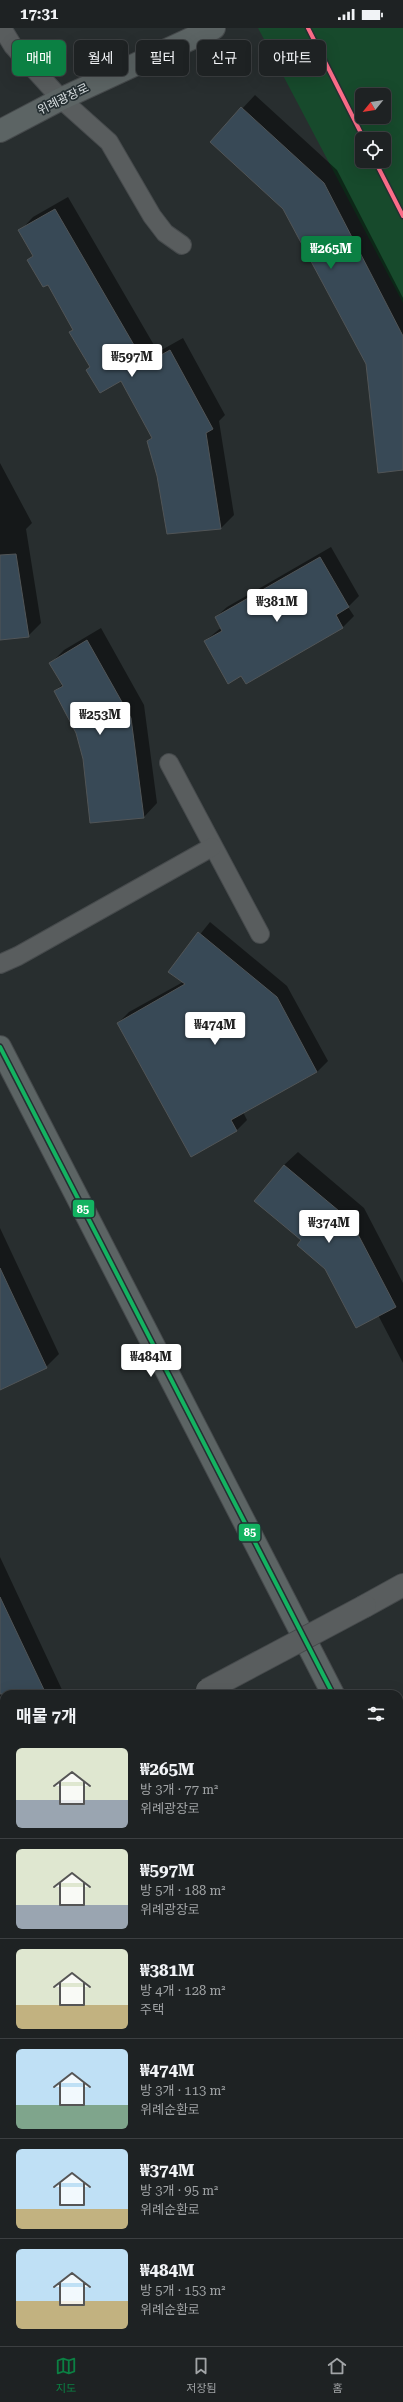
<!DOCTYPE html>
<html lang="ko">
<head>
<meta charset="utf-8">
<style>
	body { margin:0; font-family:"Roboto Serif","Noto Sans KR",serif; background:#262a2b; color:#f1f3f6; height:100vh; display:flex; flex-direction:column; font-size:15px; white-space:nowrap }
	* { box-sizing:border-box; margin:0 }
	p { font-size:13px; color:#a1a4a6 }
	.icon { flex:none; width:22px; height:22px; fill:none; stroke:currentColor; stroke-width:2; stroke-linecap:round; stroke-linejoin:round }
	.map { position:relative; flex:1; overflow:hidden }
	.sheet { position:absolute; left:0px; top:1662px; width:403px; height:656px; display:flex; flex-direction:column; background:#1e2223; border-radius:12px 12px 0 0; box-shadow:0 4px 16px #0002,0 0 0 1px #3c3f41 }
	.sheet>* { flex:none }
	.banner { position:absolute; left:12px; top:12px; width:379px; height:36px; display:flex; gap:8px }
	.needle { width:26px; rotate:240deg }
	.buttons { position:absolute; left:355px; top:60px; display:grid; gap:8px }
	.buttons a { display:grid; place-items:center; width:36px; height:36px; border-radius:6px; background:#1e2223; box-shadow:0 4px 16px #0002,0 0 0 1px #3c3f41; font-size:20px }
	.price { position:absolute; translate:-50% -34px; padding:0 9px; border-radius:4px; background:#fff; color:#222; font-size:13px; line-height:26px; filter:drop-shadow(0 1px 2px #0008) }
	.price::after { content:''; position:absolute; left:50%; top:24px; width:12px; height:9px; margin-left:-6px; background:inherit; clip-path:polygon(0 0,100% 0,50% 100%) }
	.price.active { background:#0b8043; color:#fff }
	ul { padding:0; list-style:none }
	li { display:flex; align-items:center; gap:12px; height:100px; padding:0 16px }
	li+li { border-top:1px solid #3c3f41 }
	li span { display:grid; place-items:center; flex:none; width:112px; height:80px; border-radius:6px; color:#555 }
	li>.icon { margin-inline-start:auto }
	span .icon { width:48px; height:48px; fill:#fffc; stroke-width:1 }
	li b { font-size:17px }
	h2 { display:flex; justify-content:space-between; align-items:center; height:48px; padding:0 16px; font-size:17px }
	.pill { padding:0 14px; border-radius:6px; background:#1e2223; box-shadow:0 4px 16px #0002,0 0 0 1px #3c3f41; font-size:14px; line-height:36px }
	.pill.active { background:#0b8043; color:#fff }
	.status { display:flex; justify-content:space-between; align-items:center; height:28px; padding:0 20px; background:#1e2223; direction:ltr }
	.status svg { height:11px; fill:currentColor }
	.menu { display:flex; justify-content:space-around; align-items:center; height:56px; border-top:1px solid #3c3f41; background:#1e2223; font-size:11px; color:#a1a4a6 }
	.menu a { display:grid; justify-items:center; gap:2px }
	.menu .active { color:#0b8043 }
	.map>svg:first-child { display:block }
	.green { fill:#174a2c; fill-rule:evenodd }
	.shadow { fill:#0007 }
	.building { fill:#384956; stroke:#515557 }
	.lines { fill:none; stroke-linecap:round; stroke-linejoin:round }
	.lane-casing { stroke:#464a4c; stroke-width:20 }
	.street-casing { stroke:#464a4c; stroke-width:24 }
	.secondary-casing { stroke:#464a4c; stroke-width:24 }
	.primary-casing { stroke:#464a4c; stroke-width:24 }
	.lane { stroke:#595d5e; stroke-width:18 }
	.street { stroke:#595d5e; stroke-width:22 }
	.secondary { stroke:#5c6464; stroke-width:22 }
	.primary { stroke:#5e6a6a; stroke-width:22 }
	.street-bridge-casing { stroke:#464a4c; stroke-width:24; stroke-linecap:butt }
	.street-bridge { stroke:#595d5e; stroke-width:22 }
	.bus-1-casing { stroke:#252f32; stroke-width:7 }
	.bus-1 { stroke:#13b361; stroke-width:4 }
	.tram-1-casing { stroke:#252f32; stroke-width:7 }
	.tram-1 { stroke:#fb6d88; stroke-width:4 }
	.labels { text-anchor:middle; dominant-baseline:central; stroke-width:3.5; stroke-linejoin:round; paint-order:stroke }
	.street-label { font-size:12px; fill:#dbe1e3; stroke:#252f32 }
	.line-badge { stroke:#252f32; stroke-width:1.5 }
	.badge-label { font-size:11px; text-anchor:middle; font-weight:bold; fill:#fff }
</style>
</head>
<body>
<div class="status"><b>17:31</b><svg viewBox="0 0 49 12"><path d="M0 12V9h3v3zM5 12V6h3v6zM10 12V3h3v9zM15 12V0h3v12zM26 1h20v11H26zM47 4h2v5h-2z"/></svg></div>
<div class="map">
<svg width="403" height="2318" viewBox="0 0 403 2318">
	<rect width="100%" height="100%" fill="#282e2f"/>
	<g class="green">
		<path d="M 258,0 L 403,0 L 403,275 ZM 362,67 L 384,67 L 384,89 L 362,89 ZM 362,111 L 384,111 L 384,133 L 362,133 Z"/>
		<path d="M 399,2052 L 403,2060 L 403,2184 L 399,2186 Z"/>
		<path d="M 4,2053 L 4,2143 L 0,2145 L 0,2055 Z"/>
	</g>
	<g class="shadow">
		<path d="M 255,67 L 337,142 L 403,270 L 403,441 L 367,336 L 284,181 L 211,114 Z"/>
		<path d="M 68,169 L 158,324 L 183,310 L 225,387 L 219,393 L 234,487 L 221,500 L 158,448 L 148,413 L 153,408 L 121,352 L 90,339 L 70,304 L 74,301 L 48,255 L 28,232 L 33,227 L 20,203 L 33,189 Z"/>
		<path d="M 0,435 L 32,495 L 26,501 L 41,595 L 28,608 L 0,611 Z"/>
		<path d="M 331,519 L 359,568 L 348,579 L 354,588 L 343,599 L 246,655 L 241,647 L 205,613 L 222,599 L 216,589 L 227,579 Z"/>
		<path d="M 101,600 L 144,677 L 157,775 L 144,789 L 84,731 L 76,704 L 55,663 L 63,656 L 51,635 L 64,622 Z"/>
		<path d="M 210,894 L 287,958 L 328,1033 L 317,1044 L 243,1084 L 247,1092 L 236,1103 L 118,995 L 129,984 L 183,954 L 170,944 Z"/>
		<path d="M 298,1124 L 364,1180 L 403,1255 L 403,1335 L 378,1287 L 326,1240 L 303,1212 L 284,1137 Z"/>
		<path d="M 0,1200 L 59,1326 L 46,1339 L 0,1361 Z"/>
		<path d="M 0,1529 L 64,1666 L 4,1666 L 4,1695 L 0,1687 Z"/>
		<path d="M 4,2180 L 4,2284 L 0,2279 L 0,2182 Z"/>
		<path d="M 20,2314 L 104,2314 L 106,2318 L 22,2318 Z"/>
		<path d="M 281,2314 L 384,2314 L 383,2318 L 280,2318 Z"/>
	</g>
	<g class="building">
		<path d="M 241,79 L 324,155 L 403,308 L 403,442 L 378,445 L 366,336 L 283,181 L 210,114 Z"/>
		<path d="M 55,181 L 145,336 L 170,322 L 213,401 L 206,405 L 221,501 L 167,506 L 157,448 L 147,413 L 152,410 L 121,353 L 100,365 L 86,342 L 90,339 L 69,304 L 73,302 L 48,257 L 43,259 L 27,232 L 33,228 L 18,202 Z"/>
		<path d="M 16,526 L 29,609 L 0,612 L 0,527 Z"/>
		<path d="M 320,529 L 349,579 L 336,587 L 343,600 L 246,656 L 241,648 L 228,656 L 204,613 L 222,603 L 215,589 Z"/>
		<path d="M 87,612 L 131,690 L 144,790 L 90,795 L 83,731 L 76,705 L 54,663 L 63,658 L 49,635 Z"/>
		<path d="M 198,904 L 277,969 L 317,1044 L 231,1092 L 237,1103 L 191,1129 L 117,995 L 185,956 L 168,944 Z"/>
		<path d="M 284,1137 L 351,1193 L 396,1279 L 356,1300 L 325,1241 L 297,1217 L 301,1212 L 254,1173 Z"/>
		<path d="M 0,1240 L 47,1340 L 0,1362 Z"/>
		<path d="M 0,1569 L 46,1666 L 0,1666 Z"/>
	</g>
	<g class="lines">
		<g class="lane-casing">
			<g id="lane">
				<path d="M 2,0 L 13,18 L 61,71 L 109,114 L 152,188 L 165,205 L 182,217"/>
				<path d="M 169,735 L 260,906"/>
				<path d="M 0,936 L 18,928 L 212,819"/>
			</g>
		</g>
		<g class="street-casing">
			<g id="street">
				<path d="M 365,1578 L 403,1557"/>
				<path d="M 0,1771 L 4,1767"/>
			</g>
		</g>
		<g class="secondary-casing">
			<g id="secondary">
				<path d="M 0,103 L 61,71 L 214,0"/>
				<path d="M 0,1019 L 333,1666"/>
			</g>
		</g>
		<g class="primary-casing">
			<g id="primary">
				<path d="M 399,1708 L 403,1706"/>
				<path d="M 399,1794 L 403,1792"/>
				<path d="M 0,1921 L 4,1919"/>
				<path d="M 0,1998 L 4,1996"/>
			</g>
		</g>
		<use href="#lane" class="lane"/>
		<use href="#street" class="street"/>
		<use href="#secondary" class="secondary"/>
		<use href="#primary" class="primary"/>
		<g class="street-bridge-casing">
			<path id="street-bridge" d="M 207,1662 L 365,1578"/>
		</g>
		<use href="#street-bridge" class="street-bridge"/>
		<g class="bus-1-casing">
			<path id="bus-1" d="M 0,1019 L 333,1666"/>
		</g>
		<use href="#bus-1" class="bus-1"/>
		<g class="tram-1-casing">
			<g id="tram-1">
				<path d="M 308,0 L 364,111"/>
				<path d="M 375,133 L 403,188"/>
			</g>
		</g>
		<use href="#tram-1" class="tram-1"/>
	</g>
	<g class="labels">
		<g class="street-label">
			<text transform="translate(63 71) rotate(-26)">위례광장로</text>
		</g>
	</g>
	<g class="line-badge">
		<rect x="72" y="1171" width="23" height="19" rx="4" fill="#13b361"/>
		<rect x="238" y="1495" width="23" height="19" rx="4" fill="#13b361"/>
	</g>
	<g class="badge-label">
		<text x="83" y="1185">85</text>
		<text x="250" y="1508">85</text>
	</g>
</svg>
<div class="buttons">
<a><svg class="needle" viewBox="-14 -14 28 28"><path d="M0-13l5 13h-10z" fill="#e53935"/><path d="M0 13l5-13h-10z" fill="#a1a4a6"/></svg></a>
<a><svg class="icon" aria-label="locate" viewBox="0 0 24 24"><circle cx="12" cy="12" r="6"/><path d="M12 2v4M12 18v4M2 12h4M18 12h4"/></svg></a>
</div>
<b class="price active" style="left:331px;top:242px">₩265M</b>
<b class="price" style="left:132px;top:350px">₩597M</b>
<b class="price" style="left:277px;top:595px">₩381M</b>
<b class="price" style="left:100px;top:708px">₩253M</b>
<b class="price" style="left:215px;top:1018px">₩474M</b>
<b class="price" style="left:329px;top:1216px">₩374M</b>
<b class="price" style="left:151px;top:1350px">₩484M</b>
<div class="banner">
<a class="pill active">매매</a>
<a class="pill">월세</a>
<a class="pill">필터</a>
<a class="pill">신규</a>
<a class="pill">아파트</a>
</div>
<section class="sheet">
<h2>매물 7개<svg class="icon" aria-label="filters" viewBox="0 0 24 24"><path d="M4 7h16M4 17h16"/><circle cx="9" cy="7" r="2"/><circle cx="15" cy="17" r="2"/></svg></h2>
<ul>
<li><span style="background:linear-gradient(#dfe7d0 65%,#9aa5b1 0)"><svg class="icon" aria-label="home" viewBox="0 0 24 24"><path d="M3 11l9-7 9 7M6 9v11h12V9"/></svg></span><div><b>₩265M</b><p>방 3개 · 77 m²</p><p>위례광장로</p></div></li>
<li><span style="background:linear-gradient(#dfe7d0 70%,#9aa5b1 0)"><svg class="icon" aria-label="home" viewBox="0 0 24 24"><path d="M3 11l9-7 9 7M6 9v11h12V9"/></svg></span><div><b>₩597M</b><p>방 5개 · 188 m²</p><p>위례광장로</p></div></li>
<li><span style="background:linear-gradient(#dfe7d0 70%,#c2b280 0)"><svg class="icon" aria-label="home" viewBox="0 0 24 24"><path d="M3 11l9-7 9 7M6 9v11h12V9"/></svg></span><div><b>₩381M</b><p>방 4개 · 128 m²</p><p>주택</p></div></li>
<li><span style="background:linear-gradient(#bfe0f5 70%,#7fa58c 0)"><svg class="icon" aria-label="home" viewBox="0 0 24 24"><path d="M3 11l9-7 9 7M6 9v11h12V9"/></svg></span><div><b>₩474M</b><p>방 3개 · 113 m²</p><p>위례순환로</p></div></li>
<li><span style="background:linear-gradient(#bfe0f5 75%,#c2b280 0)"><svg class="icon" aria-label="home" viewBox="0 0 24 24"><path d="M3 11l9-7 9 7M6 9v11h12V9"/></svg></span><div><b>₩374M</b><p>방 3개 · 95 m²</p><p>위례순환로</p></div></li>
<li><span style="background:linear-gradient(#bfe0f5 65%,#c2b280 0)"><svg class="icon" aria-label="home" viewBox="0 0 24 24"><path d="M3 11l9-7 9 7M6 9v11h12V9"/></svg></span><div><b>₩484M</b><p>방 5개 · 153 m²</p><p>위례순환로</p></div></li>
</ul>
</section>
</div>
<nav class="menu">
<a class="active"><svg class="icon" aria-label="map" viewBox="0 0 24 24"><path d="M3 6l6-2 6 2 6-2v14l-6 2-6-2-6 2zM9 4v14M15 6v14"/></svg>지도</a>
<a><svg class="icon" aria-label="saved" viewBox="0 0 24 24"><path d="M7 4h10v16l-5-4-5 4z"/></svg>저장됨</a>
<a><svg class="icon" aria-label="home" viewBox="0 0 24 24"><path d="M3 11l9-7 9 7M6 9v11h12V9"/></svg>홈</a>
</nav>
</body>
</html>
